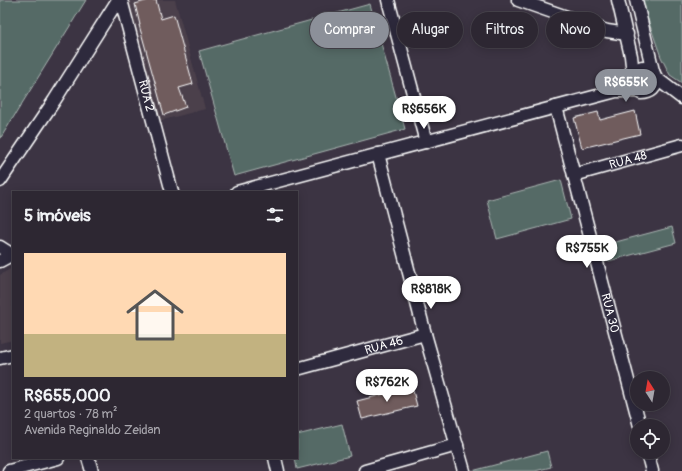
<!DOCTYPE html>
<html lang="pt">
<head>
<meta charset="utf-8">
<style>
	body { margin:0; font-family:Pangolin,sans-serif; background:#39333e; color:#f1f3f6; height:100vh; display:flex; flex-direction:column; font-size:15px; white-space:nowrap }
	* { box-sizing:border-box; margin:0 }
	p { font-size:13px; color:#a7a5ac }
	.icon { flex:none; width:22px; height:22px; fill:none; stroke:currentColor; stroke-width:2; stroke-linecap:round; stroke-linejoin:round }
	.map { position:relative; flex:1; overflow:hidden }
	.side { position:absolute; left:12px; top:191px; width:286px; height:268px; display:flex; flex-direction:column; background:#2d2732; border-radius:0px; box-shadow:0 2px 10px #0003,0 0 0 1px #48444d }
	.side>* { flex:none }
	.hud { position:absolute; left:310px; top:12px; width:312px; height:36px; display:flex; gap:8px }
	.needle { width:26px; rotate:349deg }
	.tools { position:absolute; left:630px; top:371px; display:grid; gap:8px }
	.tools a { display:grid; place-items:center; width:40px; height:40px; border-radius:50%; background:#2d2732; box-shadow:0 2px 10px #0003,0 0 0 1px #48444d; font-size:20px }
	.price { position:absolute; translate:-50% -34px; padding:0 9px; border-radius:14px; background:#fff; color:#222; font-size:13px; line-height:26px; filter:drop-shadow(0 1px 2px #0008) }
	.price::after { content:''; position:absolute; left:50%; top:24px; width:12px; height:9px; margin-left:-6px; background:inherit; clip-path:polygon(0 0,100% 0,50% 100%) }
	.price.active { background:#8c9099; color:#fff }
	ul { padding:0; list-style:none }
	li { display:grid; align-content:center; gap:8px; height:212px; padding:0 12px }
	li span { display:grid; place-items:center; height:124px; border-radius:0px; color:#555 }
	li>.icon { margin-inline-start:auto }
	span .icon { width:72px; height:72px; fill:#fffc; stroke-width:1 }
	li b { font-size:17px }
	h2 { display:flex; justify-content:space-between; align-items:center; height:48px; padding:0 12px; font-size:17px }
	.chip { padding:0 14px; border-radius:18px; background:#2d2732; box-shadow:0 2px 10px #0003,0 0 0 1px #48444d; font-size:14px; line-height:36px }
	.chip.active { background:#8c9099; color:#fff }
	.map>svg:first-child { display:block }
	.built { fill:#4c404b }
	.green { fill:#556b66; stroke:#aab5b2 }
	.building { fill:#705b5d; stroke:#fff }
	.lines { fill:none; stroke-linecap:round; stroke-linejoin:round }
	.minor-casing { stroke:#fff; stroke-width:15 }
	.minor { stroke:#2f2a3d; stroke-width:12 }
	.labels { text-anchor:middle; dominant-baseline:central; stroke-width:3; stroke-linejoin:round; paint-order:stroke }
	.street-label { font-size:12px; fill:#fff; stroke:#2f2a3d }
</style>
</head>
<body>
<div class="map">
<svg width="682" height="471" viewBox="0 0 682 471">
	<rect width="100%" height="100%" fill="#3c3443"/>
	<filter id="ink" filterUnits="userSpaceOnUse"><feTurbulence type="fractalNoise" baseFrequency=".025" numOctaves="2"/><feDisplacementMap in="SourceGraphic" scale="8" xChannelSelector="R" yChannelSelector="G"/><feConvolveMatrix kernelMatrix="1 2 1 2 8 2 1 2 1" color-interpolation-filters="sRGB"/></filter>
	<g filter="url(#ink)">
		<g class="built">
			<path d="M 125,0 L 175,0 L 205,109 L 159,121 Z"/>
			<path d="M 12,268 L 13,340 L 0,343 L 0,275 Z"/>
		</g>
		<g class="green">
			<path d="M 0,0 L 86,0 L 0,139 Z"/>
			<path d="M 641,0 L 682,0 L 682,83 L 670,75 L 661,57 Z"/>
			<path d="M 370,4 L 405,129 L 234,176 L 199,51 Z"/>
			<path d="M 561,180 L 571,219 L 497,239 L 487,200 Z"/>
			<path d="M 672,227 L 676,243 L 601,263 L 597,247 Z"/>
			<path d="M 342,424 L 350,456 L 297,469 L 295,458 L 297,458 L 297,435 Z"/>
			<path d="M 547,451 L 551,467 L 535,471 L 472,471 Z"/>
		</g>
		<g class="building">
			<path d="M 149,0 L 156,0 L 161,19 L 174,15 L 193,84 L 179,88 L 186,107 L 164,115 L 139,25 L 140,25 L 135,4 Z"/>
			<path d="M 635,111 L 640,134 L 582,148 L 574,118 L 598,112 L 600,120 Z"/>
			<path d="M 412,387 L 417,406 L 362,419 L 357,401 Z"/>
		</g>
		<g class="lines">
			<g class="minor-casing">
				<g id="minor">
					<path id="s1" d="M 121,0 L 172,192"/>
					<path d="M 388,0 L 426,142"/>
					<path d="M 518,0 L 607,31 L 627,34"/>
					<path d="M 618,0 L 631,56 L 633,74"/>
					<path d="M 636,0 L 653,71 L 656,78 L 682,98"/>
					<path d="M 653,71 L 642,67 C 633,70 630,77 632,86 L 641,93 C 651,93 657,88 656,78"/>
					<path id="s2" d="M 556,107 L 640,426"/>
					<path d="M 378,154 L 425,334 L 464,471"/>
					<path id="s3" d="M 574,175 L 682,145"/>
					<path d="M 0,181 L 54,101 L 118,0"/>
					<path d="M 237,192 L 616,91 L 637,91"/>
					<path d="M 0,247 L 11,254"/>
					<path d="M 0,261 L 13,254"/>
					<path d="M 0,358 L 13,355"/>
					<path id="s4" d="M 297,369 L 425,334"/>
					<path d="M 647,452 L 652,471"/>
					<path d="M 88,458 L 92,471"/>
					<path d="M 275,458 L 278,471"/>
					<path d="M 9,471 L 58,458"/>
					<path d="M 365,471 L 457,445"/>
				</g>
			</g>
			<use href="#minor" class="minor"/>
		</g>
	</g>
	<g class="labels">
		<g class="street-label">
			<text stroke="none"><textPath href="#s1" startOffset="99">RUA 2</textPath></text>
			<text stroke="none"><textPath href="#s3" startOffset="56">RUA 48</textPath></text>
			<text stroke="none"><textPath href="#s2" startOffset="213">RUA 30</textPath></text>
			<text stroke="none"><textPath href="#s4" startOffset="90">RUA 46</textPath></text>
		</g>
	</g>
</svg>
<div class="tools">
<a><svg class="needle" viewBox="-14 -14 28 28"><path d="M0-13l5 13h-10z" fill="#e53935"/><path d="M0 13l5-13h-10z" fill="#a7a5ac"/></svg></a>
<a><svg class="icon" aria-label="locate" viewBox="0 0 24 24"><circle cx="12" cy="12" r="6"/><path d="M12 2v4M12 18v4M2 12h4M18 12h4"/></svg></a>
</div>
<b class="price active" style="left:626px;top:103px">R$655K</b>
<b class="price" style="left:424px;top:130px">R$656K</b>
<b class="price" style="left:587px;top:269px">R$755K</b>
<b class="price" style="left:431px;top:310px">R$818K</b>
<b class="price" style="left:387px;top:403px">R$762K</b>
<div class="hud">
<a class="chip active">Comprar</a>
<a class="chip">Alugar</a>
<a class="chip">Filtros</a>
<a class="chip">Novo</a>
</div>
<section class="side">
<h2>5 imóveis<svg class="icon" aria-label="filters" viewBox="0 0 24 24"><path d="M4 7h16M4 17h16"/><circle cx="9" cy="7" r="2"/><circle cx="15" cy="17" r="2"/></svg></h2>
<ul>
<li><span style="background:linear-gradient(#ffd9b3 65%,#c2b280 0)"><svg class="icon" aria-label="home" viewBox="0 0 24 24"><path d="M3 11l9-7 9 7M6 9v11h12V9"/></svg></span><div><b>R$655,000</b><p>2 quartos · 78 m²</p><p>Avenida Reginaldo Zeidan</p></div></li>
</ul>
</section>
</div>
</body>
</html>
